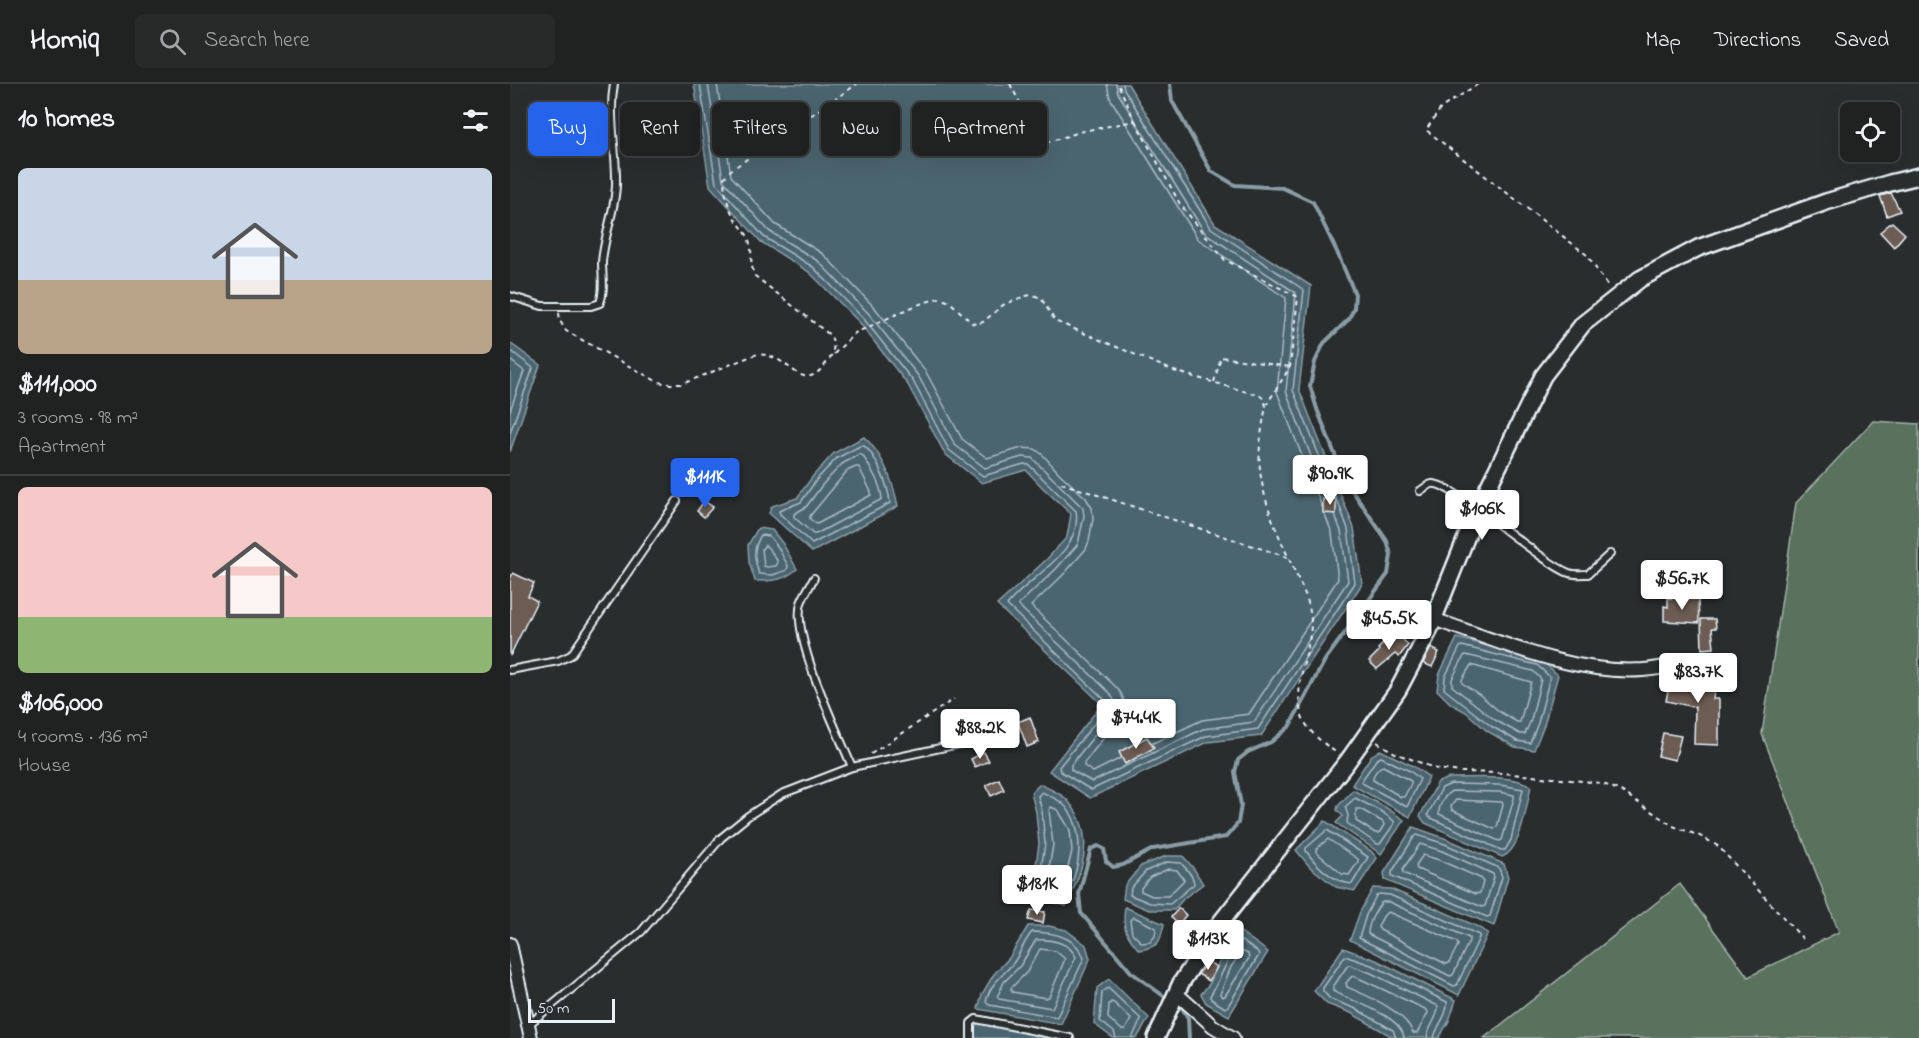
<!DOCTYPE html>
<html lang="en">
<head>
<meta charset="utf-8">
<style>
	body { margin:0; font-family:"Indie Flower",sans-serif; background:#282a2a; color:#f1f3f6; height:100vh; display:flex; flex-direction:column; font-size:22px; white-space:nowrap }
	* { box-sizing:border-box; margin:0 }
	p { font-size:20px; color:#a2a4a5 }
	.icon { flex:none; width:33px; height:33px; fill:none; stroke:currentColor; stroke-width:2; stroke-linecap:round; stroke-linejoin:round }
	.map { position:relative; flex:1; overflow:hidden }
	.details { display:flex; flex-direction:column; background:#202222; width:510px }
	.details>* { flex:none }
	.banner { position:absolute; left:18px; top:18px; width:570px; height:54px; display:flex; gap:12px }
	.controls { position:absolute; left:1330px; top:18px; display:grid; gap:12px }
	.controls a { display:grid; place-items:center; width:60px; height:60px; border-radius:9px; background:#202222; box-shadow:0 6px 24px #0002,0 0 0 2px #3d3f40; font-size:30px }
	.scale { position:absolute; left:18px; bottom:15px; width:87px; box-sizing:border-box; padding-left:6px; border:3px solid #e8f1f8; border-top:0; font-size:16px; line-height:21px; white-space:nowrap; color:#e8f1f8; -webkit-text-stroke:4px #2a2d2e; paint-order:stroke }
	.price { position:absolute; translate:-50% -51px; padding:0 14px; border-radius:6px; background:#fff; color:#222; font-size:20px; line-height:39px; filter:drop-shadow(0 2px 3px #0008) }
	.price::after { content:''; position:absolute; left:50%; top:36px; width:18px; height:14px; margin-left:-9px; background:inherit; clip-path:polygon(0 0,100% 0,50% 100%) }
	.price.on { background:#2563eb; color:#fff }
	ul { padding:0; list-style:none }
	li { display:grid; align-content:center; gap:12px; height:318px; padding:0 18px }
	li+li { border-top:2px solid #3d3f40 }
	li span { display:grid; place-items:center; height:186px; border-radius:9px; color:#555 }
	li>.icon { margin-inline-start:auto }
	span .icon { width:108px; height:108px; fill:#fffc; stroke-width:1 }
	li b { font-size:26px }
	h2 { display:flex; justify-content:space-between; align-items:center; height:72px; padding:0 18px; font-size:26px }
	.pill { padding:0 21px; border-radius:9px; background:#202222; box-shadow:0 6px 24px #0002,0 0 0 2px #3d3f40; font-size:21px; line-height:54px }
	.pill.on { background:#2563eb; color:#fff }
	header { display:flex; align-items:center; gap:36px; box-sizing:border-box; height:84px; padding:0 30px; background:#202222; border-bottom:2px solid #3d3f40 }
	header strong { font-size:28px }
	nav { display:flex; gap:33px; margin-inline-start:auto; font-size:21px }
	.search { width:420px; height:54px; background:#282a2a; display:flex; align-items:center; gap:15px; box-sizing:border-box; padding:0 21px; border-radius:9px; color:#a2a4a5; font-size:22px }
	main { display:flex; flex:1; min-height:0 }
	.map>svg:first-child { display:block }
	.green { fill:#5a715d; stroke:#a1b1aa; stroke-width:1.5 }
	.water { fill:#4c6570; stroke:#8a9da6; stroke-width:1.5 }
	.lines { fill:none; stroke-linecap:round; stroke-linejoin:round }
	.shore { stroke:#aab9c2; stroke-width:1.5 }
	.stream { stroke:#8a9da6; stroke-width:4 }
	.building { fill:#6c5c53; stroke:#e8f1f8; stroke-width:1.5 }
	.service-casing { stroke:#e8f1f8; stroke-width:10 }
	.minor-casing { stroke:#e8f1f8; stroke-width:16 }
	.tertiary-casing { stroke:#e8f1f8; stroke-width:20 }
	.path { stroke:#e8f1f8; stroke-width:2; stroke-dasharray:4.5 4.5; stroke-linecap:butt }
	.service { stroke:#2a2d2e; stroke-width:6 }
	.minor { stroke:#2a2d2e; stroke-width:12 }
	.tertiary { stroke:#2a2d2e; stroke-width:15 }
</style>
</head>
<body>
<header>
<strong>Homiq</strong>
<div class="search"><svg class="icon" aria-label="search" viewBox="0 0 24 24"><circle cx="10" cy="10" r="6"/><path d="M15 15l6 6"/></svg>Search here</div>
<nav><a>Map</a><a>Directions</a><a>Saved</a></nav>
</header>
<main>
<section class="details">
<h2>10 homes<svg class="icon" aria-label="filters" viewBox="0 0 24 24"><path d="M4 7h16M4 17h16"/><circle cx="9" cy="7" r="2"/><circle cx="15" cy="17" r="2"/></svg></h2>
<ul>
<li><span style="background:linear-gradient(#c9d6e8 60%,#b9a48a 0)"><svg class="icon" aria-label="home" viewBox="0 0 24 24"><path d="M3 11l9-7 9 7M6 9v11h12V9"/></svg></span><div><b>$111,000</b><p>3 rooms · 98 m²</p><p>Apartment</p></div></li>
<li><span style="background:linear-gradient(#f6c9c9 70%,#8fb573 0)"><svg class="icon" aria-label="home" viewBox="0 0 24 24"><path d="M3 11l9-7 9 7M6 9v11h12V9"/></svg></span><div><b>$106,000</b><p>4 rooms · 136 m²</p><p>House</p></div></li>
</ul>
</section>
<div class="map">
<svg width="1409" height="954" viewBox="0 0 1409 954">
	<rect width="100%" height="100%" fill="#2a2d2e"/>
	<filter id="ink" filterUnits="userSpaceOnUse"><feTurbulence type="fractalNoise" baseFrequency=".0167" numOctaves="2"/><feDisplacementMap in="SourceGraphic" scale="12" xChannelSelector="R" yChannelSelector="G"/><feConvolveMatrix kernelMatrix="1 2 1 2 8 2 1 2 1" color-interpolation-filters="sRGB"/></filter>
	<g filter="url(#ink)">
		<path class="green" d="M 1363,337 L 1409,340 L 1409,954 L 974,954 L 1170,800 L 1238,893 L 1329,848 L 1252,650 L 1286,419 Z"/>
		<g class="water">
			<path d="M 184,0 L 618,0 L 705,140 L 801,202 L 789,305 L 844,444 L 852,500 L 751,652 L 698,658 L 580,714 L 539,687 L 592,620 L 487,521 L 537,475 L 557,453 L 561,430 L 533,404 L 516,386 L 472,399 L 435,370 L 398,301 L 349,238 L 299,188 L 251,158 L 200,102 Z"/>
			<path d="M 0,259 L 30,281 L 0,368 Z"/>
			<path d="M 354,353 C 373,370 383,398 388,422 L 302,468 L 259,429 L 262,422 L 287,414 L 303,392 L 324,369 Z"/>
			<path d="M 248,444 L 262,446 L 273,460 L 287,485 C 274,497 261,497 245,497 L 239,478 L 238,461 Z"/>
			<path d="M 947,554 L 1030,575 L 1048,591 L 1034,641 L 1024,666 L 1005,663 L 977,647 L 956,628 L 941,620 L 927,606 L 929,591 Z"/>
			<path d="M 870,666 L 903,682 L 919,693 L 900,733 L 842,701 L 861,672 Z"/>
			<path d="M 940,694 C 962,694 1003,690 1021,702 C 1017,720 1011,767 992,773 L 915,739 L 910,732 L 928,698 Z"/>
			<path d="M 530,700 C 538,705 552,709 558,717 C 587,750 573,787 556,822 L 533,815 L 523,800 L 529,760 L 526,728 L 521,709 Z"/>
			<path d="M 843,706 L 875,723 L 894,736 L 871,770 L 826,739 L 833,732 L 827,726 L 828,722 Z"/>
			<path d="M 815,737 L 861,767 L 867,774 L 845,807 L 826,803 L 800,783 L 786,766 Z"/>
			<path d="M 903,743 L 937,755 L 994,780 L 998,793 L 984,842 L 875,796 L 874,789 Z"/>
			<path d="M 656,772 L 673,772 L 684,785 L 693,800 L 674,814 L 664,826 L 639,826 L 613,815 L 615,801 L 631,782 Z"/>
			<path d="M 863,804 L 881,805 L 964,841 L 978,849 L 949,911 L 840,856 L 850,828 Z"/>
			<path d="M 615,823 L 654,840 C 650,859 649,863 629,866 C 616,851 612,844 615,823 Z"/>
			<path d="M 518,842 L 539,842 L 556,846 L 576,861 L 580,875 L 551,940 L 468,925 L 472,910 L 484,890 L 499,874 Z"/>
			<path d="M 728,846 L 758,868 L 719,932 L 696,919 L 691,910 L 700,899 L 709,878 Z"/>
			<path d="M 833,864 L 866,876 L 946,916 L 939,937 L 929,954 L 888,954 L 881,952 L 841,929 L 817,920 L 804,907 Z"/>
			<path d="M 599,895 L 639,934 L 627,954 L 603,954 L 584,940 L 587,904 Z"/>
			<path d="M 466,938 L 550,954 L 462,954 Z"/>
		</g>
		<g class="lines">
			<g class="shore">
				<path d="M 190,0 L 206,99 L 254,153 L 303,183 L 353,234 L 403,297 L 439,366 L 473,392 L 514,380 L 519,381 L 566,427 C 573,469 518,493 497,521 L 597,618 L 596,625 L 549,683 L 550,687 L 581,706 L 696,652 L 748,645 L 845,499 L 838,445 L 828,418"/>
				<path d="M 198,0 L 213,96 L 259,147 L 308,177 L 359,230 L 409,293 L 445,361 L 475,384 L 512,373 L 522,374 L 573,424 L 574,432 L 568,460 L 546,485 L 508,521 L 600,609 L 605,618 L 603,628 L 561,681 L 561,686 L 582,698 L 693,645 L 744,638 L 838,497 L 831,447 L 825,431"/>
				<path d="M 207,0 L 221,92 L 265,140 L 313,170 L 365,224 L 416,288 L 452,355 L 477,374 L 512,364 L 525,365 L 533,371 L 549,389 L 576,414 L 582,424 L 583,435 L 579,457 L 576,465 L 553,491 L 521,522 L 607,604 C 615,613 616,622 611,632 L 574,679 L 574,682 L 583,688 L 611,674"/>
				<path d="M 597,0 L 600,14 L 688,155 L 776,214 L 767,308 L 812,423"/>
				<path d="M 606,0 L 608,9 L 695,149 L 786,209 L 776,307 L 817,414"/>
				<path d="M 613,0 L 614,5 L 701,144 L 794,206 L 783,306 L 826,414"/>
				<path d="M 0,266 L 23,284 L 0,349"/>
				<path d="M 0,276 L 14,287 L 0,327"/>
				<path d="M 352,361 C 365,367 379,404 380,419 L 302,460 L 270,430 L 269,427 L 291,418 L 307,395 L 327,374 Z"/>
				<path d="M 350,370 L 353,372 C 361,385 371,400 372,415 L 306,450 L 303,450 L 284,433 L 284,430 L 296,423 L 313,400 L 332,380 Z"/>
				<path d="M 346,383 L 349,383 L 361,408 L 361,411 L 307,440 L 305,439 L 300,435 L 300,432 L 337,387 Z"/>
				<path d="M 251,451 L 259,452 L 268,463 L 278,482 L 277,486 L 263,491 L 249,490 C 244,474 242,466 251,451 Z"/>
				<path d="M 255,461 L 261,467 L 268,478 L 266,482 L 257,483 L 254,482 L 252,465 Z"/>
				<path d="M 952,562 L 1027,581 L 1040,593 L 1028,639 L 1020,659 L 1007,657 L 981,642 L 934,605 L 935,593 L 950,563 Z"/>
				<path d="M 956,571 L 1023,587 L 1031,595 L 1021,636 L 1015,650 L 1010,650 L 985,636 L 942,602 L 942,595 L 954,572 Z"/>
				<path d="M 961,581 L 1021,598 L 1010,638 L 1007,638 L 990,628 L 970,611 L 952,599 L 952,596 Z"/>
				<path d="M 643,659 L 692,636 L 739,630 L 828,495 L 822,449 L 815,431"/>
				<path d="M 871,673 L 900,687 L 910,695 L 897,723 L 852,699 L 852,696 L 866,676 Z"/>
				<path d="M 873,682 L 901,697 L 901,700 L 894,713 L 891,713 L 863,696 C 862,692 868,683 873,682 Z"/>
				<path d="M 941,700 L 990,701 L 1013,705 L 1001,756 L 995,766 L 991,766 L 919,733 L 918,730 L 932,704 Z"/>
				<path d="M 942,707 L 989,708 L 1004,711 L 1004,714 L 992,756 L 989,757 L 929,730 C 928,723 935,710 942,707 Z"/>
				<path d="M 532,708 C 538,711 547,715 552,719 C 577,741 572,792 552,814 L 537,810 L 529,798 L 535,760 L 532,727 L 528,712 Z"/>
				<path d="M 845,714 L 872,728 L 884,737 L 884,740 L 870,760 L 867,760 L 837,739 L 838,731 L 835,723 Z"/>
				<path d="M 946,716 L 992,718 L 993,721 L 987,743 L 984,745 L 942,726 L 941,722 Z"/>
				<path d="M 541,723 L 548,726 L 560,746 L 562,767 L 555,795 L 548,805 L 542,803 L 537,796 L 543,761 L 539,726 Z"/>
				<path d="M 846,725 L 850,725 L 873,738 L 874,741 L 869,749 L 865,749 L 846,737 Z"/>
				<path d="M 817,746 L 858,773 L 842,800 C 823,798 807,782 796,767 L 796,764 Z"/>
				<path d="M 907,751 L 935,760 L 989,784 L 992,793 L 980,832 L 977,833 L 882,792 L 882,788 L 904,753 Z"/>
				<path d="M 818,755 L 848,775 L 848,778 L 839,791 L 832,790 L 806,768 L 806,765 Z"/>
				<path d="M 910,760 L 932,767 L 983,790 L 984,793 L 975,822 L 972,823 L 893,789 L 893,785 Z"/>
				<path d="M 913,771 L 929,776 L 972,795 L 973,798 L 970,809 L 966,810 L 907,785 L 906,781 Z"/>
				<path d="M 657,778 L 671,779 C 676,785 684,792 684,800 L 660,820 L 640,819 L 620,811 L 621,804 L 636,787 Z"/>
				<path d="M 658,785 L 667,786 L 674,796 L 658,812 L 642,812 L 631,807 L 631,804 L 640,793 Z"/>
				<path d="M 869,810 L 880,811 L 969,851 L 969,854 L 947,901 L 944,902 L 849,854 L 856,831 L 866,812 Z"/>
				<path d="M 872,818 L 879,818 L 959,854 L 959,857 L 943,891 L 940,892 L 858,850 C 858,840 865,826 872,818 Z"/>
				<path d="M 878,828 L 947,858 L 948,861 L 939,879 L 936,880 L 870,846 L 868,843 C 870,838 873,830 878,828 Z"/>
				<path d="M 624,833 L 646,844 L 645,852 L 640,858 L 632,859 L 622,849 L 620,836 Z"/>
				<path d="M 522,848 C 543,848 566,852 574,874 L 547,933 L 479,921 L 476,918 C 479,900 494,891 504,878 C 511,868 514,857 522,848 Z"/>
				<path d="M 526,856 C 541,855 559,858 566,873 L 542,924 L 489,915 L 487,913 L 494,898 L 510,882 Z"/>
				<path d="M 729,857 L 732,857 L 748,868 L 749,871 L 718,922 L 715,924 L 701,915 L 700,912 C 711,894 717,875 729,857 Z"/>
				<path d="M 530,865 L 546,867 L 555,875 L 539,913 L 536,914 L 502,908 L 501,904 L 517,888 Z"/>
				<path d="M 732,867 L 738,870 L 739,874 L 715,912 L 712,913 L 710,910 L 721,883 Z"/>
				<path d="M 844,892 L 917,926 L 918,929 L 907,949 L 903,949 C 895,927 858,912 837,903 L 836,899 L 841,893 Z"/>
				<path d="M 601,918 L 604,919 L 621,935 L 615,946 L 612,946 L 598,934 L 599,921 Z"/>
				<path d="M 606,954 L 604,948 L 590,937 L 592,908 L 598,904 L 631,935 L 622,954"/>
				<path d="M 886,954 L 883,946 L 844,924 L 820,915 L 813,907 L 813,904 L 835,872 L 864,882 L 937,918 C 938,931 927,941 924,954"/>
				<path d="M 894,954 C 892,931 840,917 823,907 L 823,903 L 838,881 L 840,881 L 861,889 L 928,922 C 929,933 918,942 917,954"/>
			</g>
			<g class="stream">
				<path d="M 655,913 L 621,888 L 571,829 L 569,810 L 581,765 L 588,762 L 594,765 L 596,777 L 603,783 L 613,781 L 643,765 L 716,753 L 728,739 L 731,721 L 725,688 L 728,676 L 738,668 L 761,658 L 779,643 L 815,576 L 878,490 L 881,471 L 877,457 L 835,396 L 807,325 L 800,302 L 805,278 L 814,259 L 839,235 L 844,224 L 845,210 L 827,168 L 803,118 L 773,104 L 725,101 L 701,87 L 662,17 L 660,0"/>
				<path d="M 672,924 L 678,934 L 679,954"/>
			</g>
		</g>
		<g class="building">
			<path d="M 1381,109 L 1390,127 L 1377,132 L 1370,112 Z"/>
			<path d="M 1382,138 L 1395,150 L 1384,163 L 1370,148 Z"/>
			<path d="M 813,415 L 826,415 L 826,430 L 813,429 Z"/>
			<path d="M 194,417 L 203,423 L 194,433 L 187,427 Z"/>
			<path d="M 3,489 L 24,499 L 18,512 L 27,517 L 0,572 L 0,495 Z"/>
			<path d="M 1158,514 L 1188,515 L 1189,539 L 1154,537 L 1154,522 L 1158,523 Z"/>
			<path d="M 1191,535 L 1205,535 L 1206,544 L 1202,544 L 1204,564 L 1192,565 Z"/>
			<path d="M 889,551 L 898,561 L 889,573 L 885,570 L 867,585 L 859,577 L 869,567 L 868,565 L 880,552 L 884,556 Z"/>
			<path d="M 921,564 L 929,568 L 922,583 L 913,579 Z"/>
			<path d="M 1167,589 L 1192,594 L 1193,590 L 1206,591 L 1203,615 L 1209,615 L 1209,661 L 1184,660 L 1185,623 L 1156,617 L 1161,590 Z"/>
			<path d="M 520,633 L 529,658 L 517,663 L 508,638 Z"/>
			<path d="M 1153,649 L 1171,652 L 1165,676 L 1148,672 Z"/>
			<path d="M 637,653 L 644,664 L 615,680 L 609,668 Z"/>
			<path d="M 474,668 L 479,677 L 465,683 L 461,675 Z"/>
			<path d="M 489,695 L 494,706 L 481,712 L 476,701 Z"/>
			<path d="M 669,824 L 676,831 L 668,841 L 661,833 Z"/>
			<path d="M 521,826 L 535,828 L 533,839 L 518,836 Z"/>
			<path d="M 720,843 L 726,846 L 712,869 L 705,865 Z"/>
			<path d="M 697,877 L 707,883 L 699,897 L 688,890 Z"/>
		</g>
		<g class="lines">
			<g class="service-casing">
				<g id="service">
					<path d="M 0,212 L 32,222 L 81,222 L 90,219 C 95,206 92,192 92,178 C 94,152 105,127 106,101 C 107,67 98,34 104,0"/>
					<path d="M 910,407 C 913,405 919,400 922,400 C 940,396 1031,479 1059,489 C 1065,491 1072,490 1078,490 L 1100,470"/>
					<path d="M 304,494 C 300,502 294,511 291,519 C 281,553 328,648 342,683"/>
					<path d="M 0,586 L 48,577 L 61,571 L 167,417"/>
					<path d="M 18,941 L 131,848 L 211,754 L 238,732 L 272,710 L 342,683 L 472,655 L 486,650 L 498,642"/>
					<path d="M 461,954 L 461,939 L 466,935 L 560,954"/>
				</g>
			</g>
			<g class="minor-casing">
				<g id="minor">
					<path d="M 923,535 C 988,557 1064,591 1133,586 C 1154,584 1176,579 1197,575"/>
					<path d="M 0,860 L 21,954"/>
					<path d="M 667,910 L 703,942 L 723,954"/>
				</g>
			</g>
			<g class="tertiary-casing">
				<path id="tertiary" d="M 646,954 L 671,899 L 711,838 L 837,678 L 888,606 L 918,549 L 968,424 L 1033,292 L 1073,240 L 1130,195 L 1188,164 L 1316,118 L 1380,99 L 1409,92"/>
			</g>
			<g class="path">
				<path d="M 500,0 L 532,60 L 573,47 L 625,37 L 608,0"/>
				<path d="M 968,0 L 931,24 L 916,46 L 1077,171 L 1099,204"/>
				<path d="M 625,37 L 670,120 L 715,176 L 788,213 L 780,283 L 757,320"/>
				<path d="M 49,229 L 50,237 L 56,247 L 148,298 L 160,300 L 172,300 L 244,271 C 250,270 256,270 262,273 C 286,282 294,309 317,278 C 324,269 325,263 321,252 L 245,192 C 239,178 243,172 240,160 C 238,149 231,143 225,135 C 218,123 214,108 214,94 L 221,86 L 347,0"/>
				<path d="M 324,270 L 345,249 L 407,221 L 429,214 L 440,218 L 462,239 L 467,240 L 473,238 L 493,221 L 515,212 L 523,211 L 531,214 L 545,237 L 664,287 L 751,312 L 754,316 L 756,322 C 752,343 748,364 750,386 C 755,431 780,474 797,515 C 799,523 801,530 801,538 C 801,572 775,615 800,646 C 807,655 819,663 828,670"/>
				<path d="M 704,298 L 711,273 L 780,283"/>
				<path d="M 551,399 L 780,474"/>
				<path d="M 867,658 L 885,669 L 927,685 L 951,688 L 993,689 L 1091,699 L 1111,707 L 1163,742 L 1190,752 L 1208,762 L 1293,855"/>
				<path d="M 361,670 L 444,615"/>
			</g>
			<use href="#service" class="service"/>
			<use href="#minor" class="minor"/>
			<use href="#tertiary" class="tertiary"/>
		</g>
	</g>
</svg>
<div class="controls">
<a><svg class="icon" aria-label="locate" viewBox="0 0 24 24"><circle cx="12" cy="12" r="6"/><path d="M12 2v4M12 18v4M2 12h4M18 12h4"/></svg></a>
</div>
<div class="scale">50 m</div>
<b class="price" style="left:820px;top:422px">$90.9K</b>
<b class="price on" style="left:195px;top:425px">$111K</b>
<b class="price" style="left:972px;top:457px">$106K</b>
<b class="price" style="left:1172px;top:527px">$56.7K</b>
<b class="price" style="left:879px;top:567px">$45.5K</b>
<b class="price" style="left:1188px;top:620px">$83.7K</b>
<b class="price" style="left:626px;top:666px">$74.4K</b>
<b class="price" style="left:470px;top:676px">$88.2K</b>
<b class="price" style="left:527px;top:832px">$181K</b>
<b class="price" style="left:698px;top:887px">$113K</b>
<div class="banner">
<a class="pill on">Buy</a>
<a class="pill">Rent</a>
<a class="pill">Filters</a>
<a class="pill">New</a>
<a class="pill">Apartment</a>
</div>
</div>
</main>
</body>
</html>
